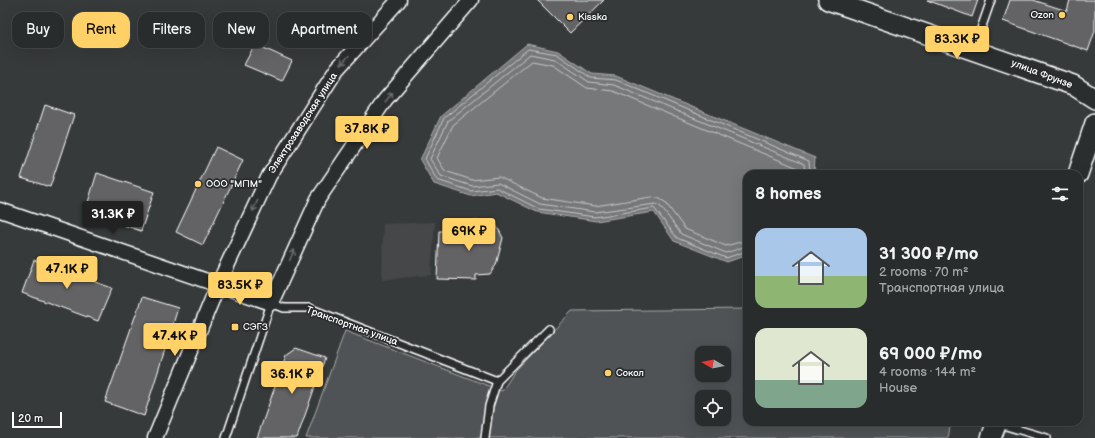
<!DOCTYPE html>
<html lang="en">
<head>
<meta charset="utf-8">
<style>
	body { margin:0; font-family:"Balsamiq Sans",sans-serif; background:#313434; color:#f1f3f6; height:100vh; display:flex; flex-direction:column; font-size:15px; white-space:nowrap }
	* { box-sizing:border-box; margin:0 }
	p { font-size:13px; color:#a5a7a9 }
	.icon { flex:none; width:22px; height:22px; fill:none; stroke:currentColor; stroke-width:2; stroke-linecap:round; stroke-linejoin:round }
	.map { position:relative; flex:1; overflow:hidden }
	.side { position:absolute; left:743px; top:170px; width:340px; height:256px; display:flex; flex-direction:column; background:#292c2c; border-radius:12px; box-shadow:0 4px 16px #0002,0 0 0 1px #454848 }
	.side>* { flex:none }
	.hud { position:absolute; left:12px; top:12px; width:380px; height:36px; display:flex; gap:8px }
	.needle { width:26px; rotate:279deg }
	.fabs { position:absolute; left:695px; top:346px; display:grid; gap:8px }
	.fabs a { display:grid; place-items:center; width:36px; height:36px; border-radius:8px; background:#292c2c; box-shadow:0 4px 16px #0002,0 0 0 1px #454848; font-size:20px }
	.scale { position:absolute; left:12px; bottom:10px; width:50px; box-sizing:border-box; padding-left:4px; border:2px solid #fff; border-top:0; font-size:11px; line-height:14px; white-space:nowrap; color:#fff; -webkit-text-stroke:3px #2a2d2e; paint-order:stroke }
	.price { position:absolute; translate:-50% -34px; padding:0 9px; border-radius:4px; background:#ffd166; color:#111; font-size:13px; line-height:26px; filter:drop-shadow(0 1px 2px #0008) }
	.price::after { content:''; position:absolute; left:50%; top:24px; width:12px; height:9px; margin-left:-6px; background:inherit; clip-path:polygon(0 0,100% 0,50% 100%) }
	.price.current { background:#222; color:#fff }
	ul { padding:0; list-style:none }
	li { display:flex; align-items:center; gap:12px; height:100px; padding:0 12px }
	li span { display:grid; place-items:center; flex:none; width:112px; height:80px; border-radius:12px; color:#555 }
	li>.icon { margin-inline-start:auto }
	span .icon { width:48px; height:48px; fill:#fffc; stroke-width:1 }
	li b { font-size:17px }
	h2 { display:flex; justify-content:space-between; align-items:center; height:48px; padding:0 12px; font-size:17px }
	.pill { padding:0 14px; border-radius:12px; background:#292c2c; box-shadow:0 4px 16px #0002,0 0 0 1px #454848; font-size:14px; line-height:36px }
	.pill.current { background:#ffd166; color:#111 }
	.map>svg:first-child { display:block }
	.built { fill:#444748 }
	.green { fill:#505354; stroke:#a8a9aa; fill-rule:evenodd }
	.water { fill:#767879; stroke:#adaeaf }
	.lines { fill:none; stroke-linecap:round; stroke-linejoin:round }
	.shore { stroke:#c8c9c9; stroke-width:1 }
	.building { fill:#636465; stroke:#fff }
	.service-casing { stroke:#fff; stroke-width:10 }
	.minor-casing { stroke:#fff; stroke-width:17 }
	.secondary-casing { stroke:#fff; stroke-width:22 }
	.service { stroke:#2a2d2e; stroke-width:7 }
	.minor { stroke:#2a2d2e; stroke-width:14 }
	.secondary { stroke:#2a2d2e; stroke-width:19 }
	.oneway { stroke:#6a6c6d }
	.poi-dot { fill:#ffd166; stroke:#2a2d2e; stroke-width:1.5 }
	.labels { text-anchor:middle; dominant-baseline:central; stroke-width:3.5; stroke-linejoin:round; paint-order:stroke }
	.poi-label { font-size:10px; fill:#fff; stroke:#2a2d2e; text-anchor:start }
	.street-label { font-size:10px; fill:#fff; stroke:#2a2d2e }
</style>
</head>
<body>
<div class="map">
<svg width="1095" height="438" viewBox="0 0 1095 438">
	<rect width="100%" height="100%" fill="#373a3b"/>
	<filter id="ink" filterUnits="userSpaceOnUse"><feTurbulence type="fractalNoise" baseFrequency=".025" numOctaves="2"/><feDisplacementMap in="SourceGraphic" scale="8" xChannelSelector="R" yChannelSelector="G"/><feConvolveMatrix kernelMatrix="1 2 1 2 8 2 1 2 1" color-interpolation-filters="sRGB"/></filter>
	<g filter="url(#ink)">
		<path class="built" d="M 435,222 L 431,275 L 382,280 L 383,224 Z"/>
		<path class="green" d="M 747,309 L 747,422 L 951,422 L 948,438 L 306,438 L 345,331 L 502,391 L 515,371 L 572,311 ZM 702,353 L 724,353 L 724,375 L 702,375 ZM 702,397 L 724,397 L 724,419 L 702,419 Z"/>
		<path class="water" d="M 527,44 L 558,51 L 592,74 L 616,76 L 815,158 L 814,174 L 747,174 L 747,255 L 727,262 L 674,241 L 654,212 L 596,221 L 537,212 L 496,192 L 471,196 L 434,184 L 420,160 L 441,116 Z"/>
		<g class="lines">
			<g class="shore">
				<path d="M 747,240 L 726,246 L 685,229 L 665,202 L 658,198 L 651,197 L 595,206 L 542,198 L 499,177 L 472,180 L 445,171 L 437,158 L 453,125 L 532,61 L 553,65 L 587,88 L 613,91 L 798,168 L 799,174"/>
				<path d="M 747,246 L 726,253 L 681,234 L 661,207 L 656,204 L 595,212 L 540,204 L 498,183 L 472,186 L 441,176 L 430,159 L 448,121 L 530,54 L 555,59 L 589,82 L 614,85 L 804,164 L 805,174"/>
				<path d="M 747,251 L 726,258 L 677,238 L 654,208 L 595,217 L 539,209 L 497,188 L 471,191 L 437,180 L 425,159 L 444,118 L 528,49 L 557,54 L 591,78 L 616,80 L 809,161 L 810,174"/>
			</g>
		</g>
		<g class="building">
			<path d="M 537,0 L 604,0 L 570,33 Z"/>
			<path d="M 927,0 L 978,0 L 972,17 Z"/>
			<path d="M 1010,0 L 1033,0 L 1067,11 L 1070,0 L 1095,0 L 1095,31 L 1088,51 L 1003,21 Z"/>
			<path d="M 255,44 L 292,61 L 282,81 L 244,65 Z"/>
			<path d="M 45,105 L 74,115 L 50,187 L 21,178 Z"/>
			<path d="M 216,147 L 243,160 L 203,245 L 176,232 Z"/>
			<path d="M 97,173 L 154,192 L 141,231 L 85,212 Z"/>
			<path d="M 477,221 L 491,227 L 494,222 L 500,232 L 503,238 L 496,265 L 490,274 L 476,275 L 476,280 L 437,279 L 439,231 L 459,231 L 470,222 Z"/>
			<path d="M 34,260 L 112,288 L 98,321 L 22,293 Z"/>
			<path d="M 142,297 L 178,308 L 144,416 L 105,402 Z"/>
			<path d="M 296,348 L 325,358 L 297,438 L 257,438 L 286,355 Z"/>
		</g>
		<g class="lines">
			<g class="service-casing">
				<g id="service">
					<path d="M 974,49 L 991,0"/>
					<path d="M 996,423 L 1047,438"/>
					<path d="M 226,438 L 271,303 L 284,308 L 309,308 L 497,381"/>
					<path d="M 485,438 L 489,406 L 497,381 L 549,329"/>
				</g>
			</g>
			<g class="minor-casing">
				<g id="minor">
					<path d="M 0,210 L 271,303 L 318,199 L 385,100 L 471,0"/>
					<path d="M 155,438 L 218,285 L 269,176 L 337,69 L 399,0"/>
				</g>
			</g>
			<g class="secondary-casing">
				<g id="secondary">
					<path d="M 828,0 L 1073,85 L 1095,99"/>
					<path d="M 1078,174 L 1095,123"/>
					<path d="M 991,438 L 997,422"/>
				</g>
			</g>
			<use href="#service" class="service"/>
			<use href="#minor" class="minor"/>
			<use href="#secondary" class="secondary"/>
		</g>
		<defs><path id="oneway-shaft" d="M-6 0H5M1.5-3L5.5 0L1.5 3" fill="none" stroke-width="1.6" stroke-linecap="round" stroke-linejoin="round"/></defs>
		<g class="oneway">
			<use href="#oneway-shaft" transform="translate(345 60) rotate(132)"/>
			<use href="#oneway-shaft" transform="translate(389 97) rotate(-51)"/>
			<use href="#oneway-shaft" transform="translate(255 206) rotate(115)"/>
			<use href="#oneway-shaft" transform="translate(292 255) rotate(-66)"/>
		</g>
	</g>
	<g class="poi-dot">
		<circle cx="1062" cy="15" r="4"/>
		<circle cx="570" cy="17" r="4"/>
		<circle cx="198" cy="184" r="4"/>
		<rect x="231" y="323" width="8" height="8" rx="2"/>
		<circle cx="608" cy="373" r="4"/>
	</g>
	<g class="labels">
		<g class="poi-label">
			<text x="1054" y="15" text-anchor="end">Ozon</text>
			<text x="578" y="17">Kisska</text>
			<text x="206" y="184">ООО "МПМ"</text>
			<text x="243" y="327">СЭГЗ</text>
			<text x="616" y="373">Сокол</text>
		</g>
		<g class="street-label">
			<text transform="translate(1042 74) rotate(21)">улица Фрунзе</text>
			<text transform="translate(303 123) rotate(-57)">Электрозаводская улица</text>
			<text transform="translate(352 326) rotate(20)">Транспортная улица</text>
		</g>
	</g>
</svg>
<div class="fabs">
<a><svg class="needle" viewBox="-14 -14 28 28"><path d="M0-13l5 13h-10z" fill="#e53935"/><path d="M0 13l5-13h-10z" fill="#a5a7a9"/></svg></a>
<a><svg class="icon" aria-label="locate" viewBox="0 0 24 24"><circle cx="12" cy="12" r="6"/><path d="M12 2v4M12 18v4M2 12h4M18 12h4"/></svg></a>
</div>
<div class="scale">20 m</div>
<b class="price" style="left:957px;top:60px">83.3K ₽</b>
<b class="price" style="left:367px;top:150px">37.8K ₽</b>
<b class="price current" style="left:113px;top:235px">31.3K ₽</b>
<b class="price" style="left:469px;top:252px">69K ₽</b>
<b class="price" style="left:67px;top:290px">47.1K ₽</b>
<b class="price" style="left:240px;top:306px">83.5K ₽</b>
<b class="price" style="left:175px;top:357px">47.4K ₽</b>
<b class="price" style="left:292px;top:395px">36.1K ₽</b>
<div class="hud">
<a class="pill">Buy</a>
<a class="pill current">Rent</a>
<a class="pill">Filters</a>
<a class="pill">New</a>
<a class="pill">Apartment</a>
</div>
<section class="side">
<h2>8 homes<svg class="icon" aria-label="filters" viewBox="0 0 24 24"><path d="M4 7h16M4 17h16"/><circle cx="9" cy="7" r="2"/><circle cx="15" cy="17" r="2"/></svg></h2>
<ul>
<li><span style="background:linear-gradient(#a9c7e8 60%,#8fb573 0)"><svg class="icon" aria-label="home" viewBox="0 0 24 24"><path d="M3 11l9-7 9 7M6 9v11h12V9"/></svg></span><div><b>31 300 ₽/mo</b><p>2 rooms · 70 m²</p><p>Транспортная улица</p></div></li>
<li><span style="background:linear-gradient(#dfe7d0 65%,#7fa58c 0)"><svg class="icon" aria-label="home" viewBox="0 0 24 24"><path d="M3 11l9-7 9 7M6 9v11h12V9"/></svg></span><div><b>69 000 ₽/mo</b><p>4 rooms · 144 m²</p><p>House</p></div></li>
</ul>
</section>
</div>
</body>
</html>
